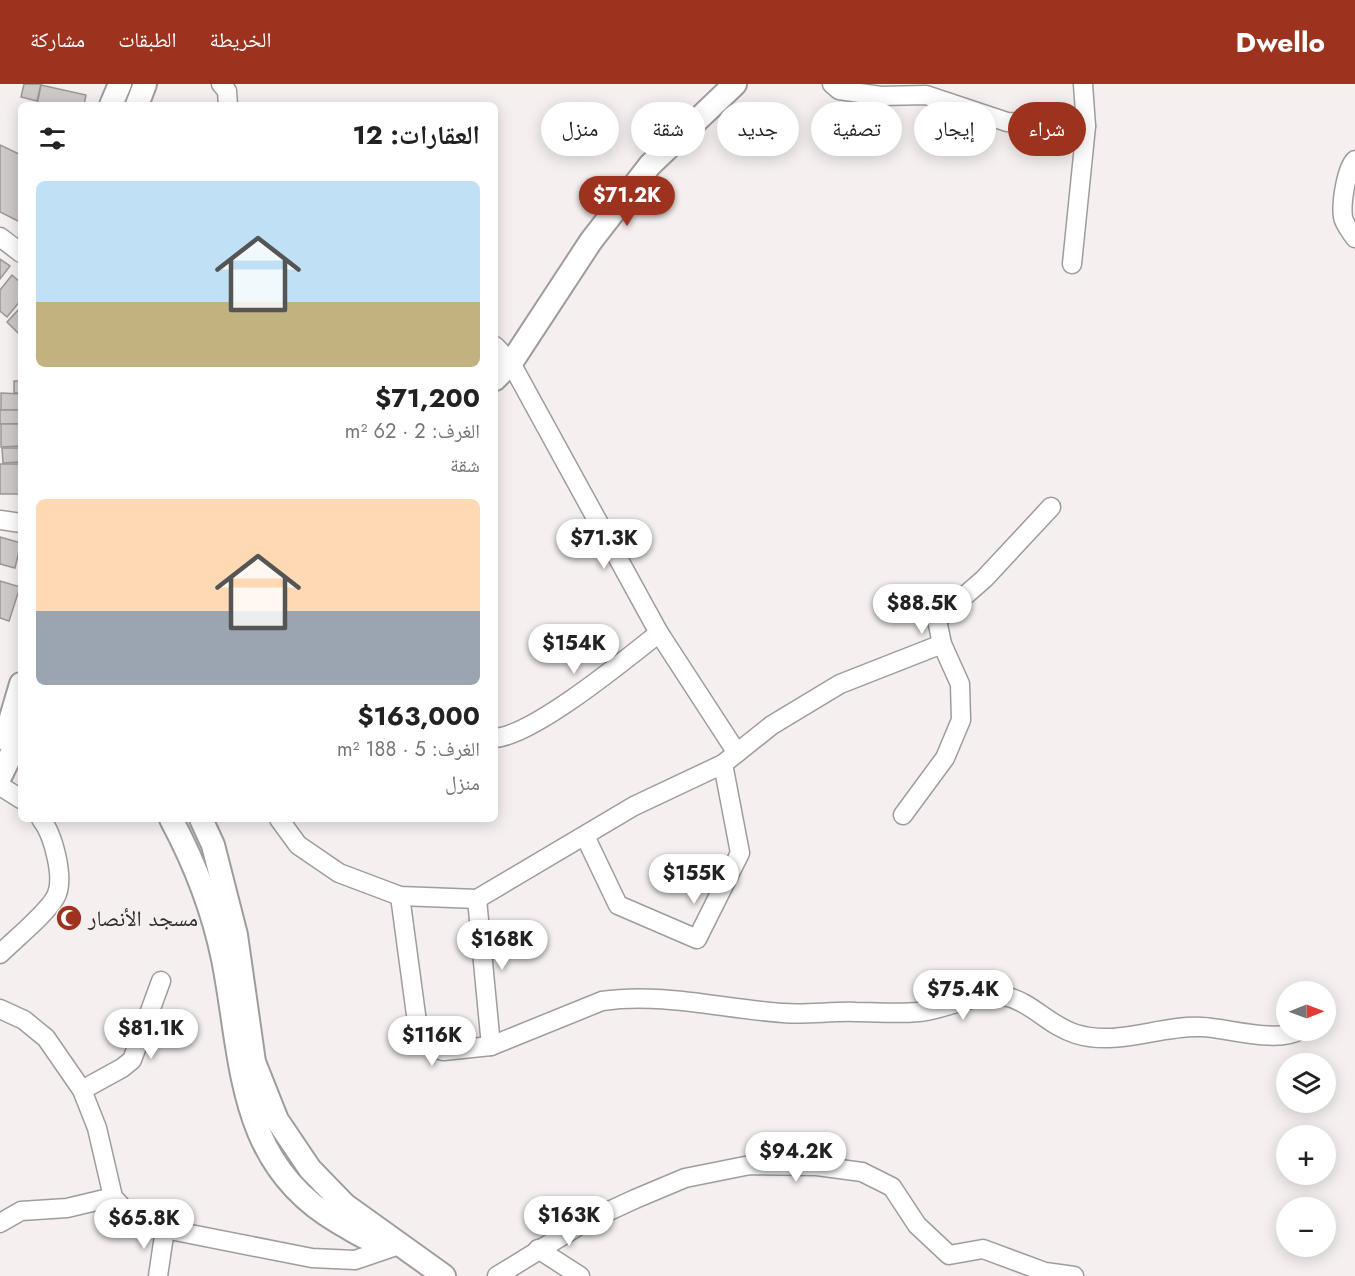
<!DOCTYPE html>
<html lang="ar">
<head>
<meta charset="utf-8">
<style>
	body { margin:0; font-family:Jost,"Noto Naskh Arabic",sans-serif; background:#f2f2f2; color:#222; direction:rtl; height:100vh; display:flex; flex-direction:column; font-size:22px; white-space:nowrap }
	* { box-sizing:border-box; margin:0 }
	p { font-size:20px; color:#767676 }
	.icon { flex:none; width:33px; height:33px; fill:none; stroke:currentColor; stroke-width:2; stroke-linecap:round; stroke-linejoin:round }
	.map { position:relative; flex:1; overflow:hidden; direction:ltr }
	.panel { position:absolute; left:18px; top:18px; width:480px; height:720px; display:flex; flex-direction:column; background:#fff; border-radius:9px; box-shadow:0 3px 15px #0003; direction:rtl }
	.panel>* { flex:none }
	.banner { position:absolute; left:516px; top:18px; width:570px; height:54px; direction:rtl; display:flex; gap:12px }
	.needle { width:39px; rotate:89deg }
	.tools { position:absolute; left:1276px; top:897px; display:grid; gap:12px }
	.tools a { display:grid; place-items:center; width:60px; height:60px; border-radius:50%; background:#fff; box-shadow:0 3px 15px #0003; font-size:30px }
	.price { position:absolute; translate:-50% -51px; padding:0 14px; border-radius:21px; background:#fff; color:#222; font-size:20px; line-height:39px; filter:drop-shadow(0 2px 3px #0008) }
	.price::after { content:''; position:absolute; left:50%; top:36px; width:18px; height:14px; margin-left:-9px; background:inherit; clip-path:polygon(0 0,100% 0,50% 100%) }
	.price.selected { background:#9d331f; color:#fff }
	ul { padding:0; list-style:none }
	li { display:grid; align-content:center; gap:12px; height:318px; padding:0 18px }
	li span { display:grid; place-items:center; height:186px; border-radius:9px; color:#555 }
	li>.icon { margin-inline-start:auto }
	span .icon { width:108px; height:108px; fill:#fffc; stroke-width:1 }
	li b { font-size:26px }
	h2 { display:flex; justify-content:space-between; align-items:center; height:72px; padding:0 18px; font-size:26px }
	.pill { padding:0 21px; border-radius:27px; background:#fff; box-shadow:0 3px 15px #0003; font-size:21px; line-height:54px }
	.pill.selected { background:#9d331f; color:#fff }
	header { display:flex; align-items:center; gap:36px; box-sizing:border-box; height:84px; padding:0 30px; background:#9d331f; color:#fff }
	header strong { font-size:28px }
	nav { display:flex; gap:33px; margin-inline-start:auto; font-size:21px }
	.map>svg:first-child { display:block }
	.building { fill:#cdc9c8; stroke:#9b9695; stroke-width:1.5 }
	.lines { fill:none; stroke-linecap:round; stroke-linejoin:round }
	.minor-casing { stroke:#a09c9b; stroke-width:21 }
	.major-casing { stroke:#a09c9b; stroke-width:26 }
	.minor { stroke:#fff; stroke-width:18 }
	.major { stroke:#fff; stroke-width:22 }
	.labels { text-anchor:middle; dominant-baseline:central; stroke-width:6; stroke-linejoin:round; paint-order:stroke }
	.poi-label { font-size:22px; fill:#2d2b2b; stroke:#f5f0ef; text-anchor:start }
</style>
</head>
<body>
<header>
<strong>Dwello</strong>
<nav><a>الخريطة</a><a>الطبقات</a><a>مشاركة</a></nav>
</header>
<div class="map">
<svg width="1355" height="1192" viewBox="0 0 1355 1192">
	<rect width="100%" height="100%" fill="#f5f0ef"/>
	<g class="building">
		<path d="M 24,0 L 41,0 L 37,17 L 21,13 Z"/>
		<path d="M 41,1 L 86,11 L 84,21 L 37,21 Z"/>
		<path d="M 0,61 L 21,71 L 20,138 L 0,128 Z"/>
		<path d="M 0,175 L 10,182 L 0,195 Z"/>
		<path d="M 12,191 L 21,199 L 21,216 L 7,233 L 0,227 L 0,206 Z"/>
		<path d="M 21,223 L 21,252 L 7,238 Z"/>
		<rect x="14" y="297" width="7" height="12"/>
		<path d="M 1,309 L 21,310 L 21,326 L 1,326 Z"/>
		<rect x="0" y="326" width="21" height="14"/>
		<path d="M 1,340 L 21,340 L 21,362 L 1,363 Z"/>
		<path d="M 2,364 L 21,364 L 21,378 L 3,379 Z"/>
		<rect x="0" y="380" width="21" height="30"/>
		<path d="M 0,453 L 21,459 L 15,484 L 0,480 Z"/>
		<path d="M 0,497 L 20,503 L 9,537 L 0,534 Z"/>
	</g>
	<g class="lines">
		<g class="minor-casing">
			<g id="minor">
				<path d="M 221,0 L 227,7 L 228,21"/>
				<path d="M 832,0 L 839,6 L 881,12 L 926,11 L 1007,38 L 1086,42"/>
				<path d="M 1355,76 C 1346,85 1341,120 1343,133 C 1344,140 1351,148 1355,154"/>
				<path d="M 0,153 L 21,169"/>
				<path d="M 1072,180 L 1086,42 L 1083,0"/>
				<path d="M 495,262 L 511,279 L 659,549 L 737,669"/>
				<path d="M 0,436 L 21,439"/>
				<path d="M 495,654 C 534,651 626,575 659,549"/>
				<path d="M 0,702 L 21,715"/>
				<path d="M 903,731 L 945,674 L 961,636 L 960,600 L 942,560 L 937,536 L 984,495 L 1051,423"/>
				<path d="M 279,735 L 298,761 L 339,789 L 400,812 L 477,815 L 634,722 L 723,680 L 772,641 L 840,600 L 942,560"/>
				<path d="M 585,752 L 618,821 L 697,855 L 740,769 L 723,680"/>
				<path d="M 400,812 L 419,953 L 424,959 L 443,967 L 491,962 L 602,917 C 662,908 723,925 783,929 C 807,931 832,927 856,928 C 877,928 897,930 919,928 C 944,926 980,907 1004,912 C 1031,917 1049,942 1076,950 C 1118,963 1159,941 1202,943 C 1228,944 1278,960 1300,946"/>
				<path d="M 477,815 L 491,962"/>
				<path d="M 0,870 C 15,855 45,831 55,814 C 66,796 53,750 41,735"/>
				<path d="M 0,925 L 24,936 L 46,954 L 82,1006 L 97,1044 L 113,1113 L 123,1124 L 165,1145 L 312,1174 L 355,1176 L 399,1161"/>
				<path d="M 82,1006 L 122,984 L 132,976 L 161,897"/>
				<path d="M 0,1139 L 21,1127 L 67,1124 L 113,1113"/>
				<path d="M 538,1165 L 580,1192"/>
				<path d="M 158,1192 L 165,1145"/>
				<path d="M 497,1192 L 583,1139 L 635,1115 L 685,1094 L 750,1081 L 817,1082 L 862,1088 L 892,1103 L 917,1141 L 949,1171 L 983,1165 L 1045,1188 L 1074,1192"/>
			</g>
		</g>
		<g class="major-casing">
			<g id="major">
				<path d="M 111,21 L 120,0"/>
				<path d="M 137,21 L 145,0"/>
				<path d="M 495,295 L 511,279 L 591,157 L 650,81 L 735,0"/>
				<path d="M 0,654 L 8,644 L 21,600"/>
				<path d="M 0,693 L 21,650"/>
				<path d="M 171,735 C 194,778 213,826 223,875 C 243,975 236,1079 338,1138 C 352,1146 366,1156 382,1159"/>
				<path d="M 201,735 L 213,761 L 236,851 L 254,978 L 277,1036 L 310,1085 L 345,1121 L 444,1192"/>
			</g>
		</g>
		<use href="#minor" class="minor"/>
		<use href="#major" class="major"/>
	</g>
	<defs>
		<g id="mosque-disc" transform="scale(1.35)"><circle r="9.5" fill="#9d331f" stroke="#f5f0ef"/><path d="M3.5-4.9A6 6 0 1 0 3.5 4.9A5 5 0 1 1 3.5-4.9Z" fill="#fff"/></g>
	</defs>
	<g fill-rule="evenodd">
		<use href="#mosque-disc" x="69" y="834"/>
	</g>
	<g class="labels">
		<g class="poi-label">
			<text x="88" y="834">مسجد الأنصار</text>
		</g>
	</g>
</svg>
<div class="tools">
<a><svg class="needle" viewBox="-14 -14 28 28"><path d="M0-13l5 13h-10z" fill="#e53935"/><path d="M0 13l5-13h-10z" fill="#767676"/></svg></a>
<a><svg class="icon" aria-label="layers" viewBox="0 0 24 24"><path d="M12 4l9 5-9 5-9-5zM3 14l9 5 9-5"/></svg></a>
<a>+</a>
<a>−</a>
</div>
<b class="price selected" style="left:627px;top:143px">$71.2K</b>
<b class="price" style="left:604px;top:486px">$71.3K</b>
<b class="price" style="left:922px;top:551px">$88.5K</b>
<b class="price" style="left:574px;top:591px">$154K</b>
<b class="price" style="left:694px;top:821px">$155K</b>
<b class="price" style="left:502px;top:887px">$168K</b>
<b class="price" style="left:963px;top:937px">$75.4K</b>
<b class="price" style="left:151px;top:976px">$81.1K</b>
<b class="price" style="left:432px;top:983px">$116K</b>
<b class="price" style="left:796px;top:1099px">$94.2K</b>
<b class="price" style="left:569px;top:1163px">$163K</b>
<b class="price" style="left:144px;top:1166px">$65.8K</b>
<div class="banner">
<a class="pill selected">شراء</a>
<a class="pill">إيجار</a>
<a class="pill">تصفية</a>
<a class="pill">جديد</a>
<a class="pill">شقة</a>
<a class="pill">منزل</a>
</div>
<section class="panel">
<h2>العقارات: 12<svg class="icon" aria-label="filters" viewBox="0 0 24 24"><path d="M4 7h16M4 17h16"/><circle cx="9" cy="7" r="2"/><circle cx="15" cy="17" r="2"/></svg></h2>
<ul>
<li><span style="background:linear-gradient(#bfe0f5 65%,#c2b280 0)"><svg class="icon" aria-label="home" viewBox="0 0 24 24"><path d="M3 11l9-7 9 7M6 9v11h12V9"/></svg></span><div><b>$71,200</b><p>الغرف: 2 · 62 m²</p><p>شقة</p></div></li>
<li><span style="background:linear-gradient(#ffd9b3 60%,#9aa5b1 0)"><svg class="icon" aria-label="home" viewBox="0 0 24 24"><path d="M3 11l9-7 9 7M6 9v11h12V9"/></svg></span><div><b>$163,000</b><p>الغرف: 5 · 188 m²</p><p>منزل</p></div></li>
</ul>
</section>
</div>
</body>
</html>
